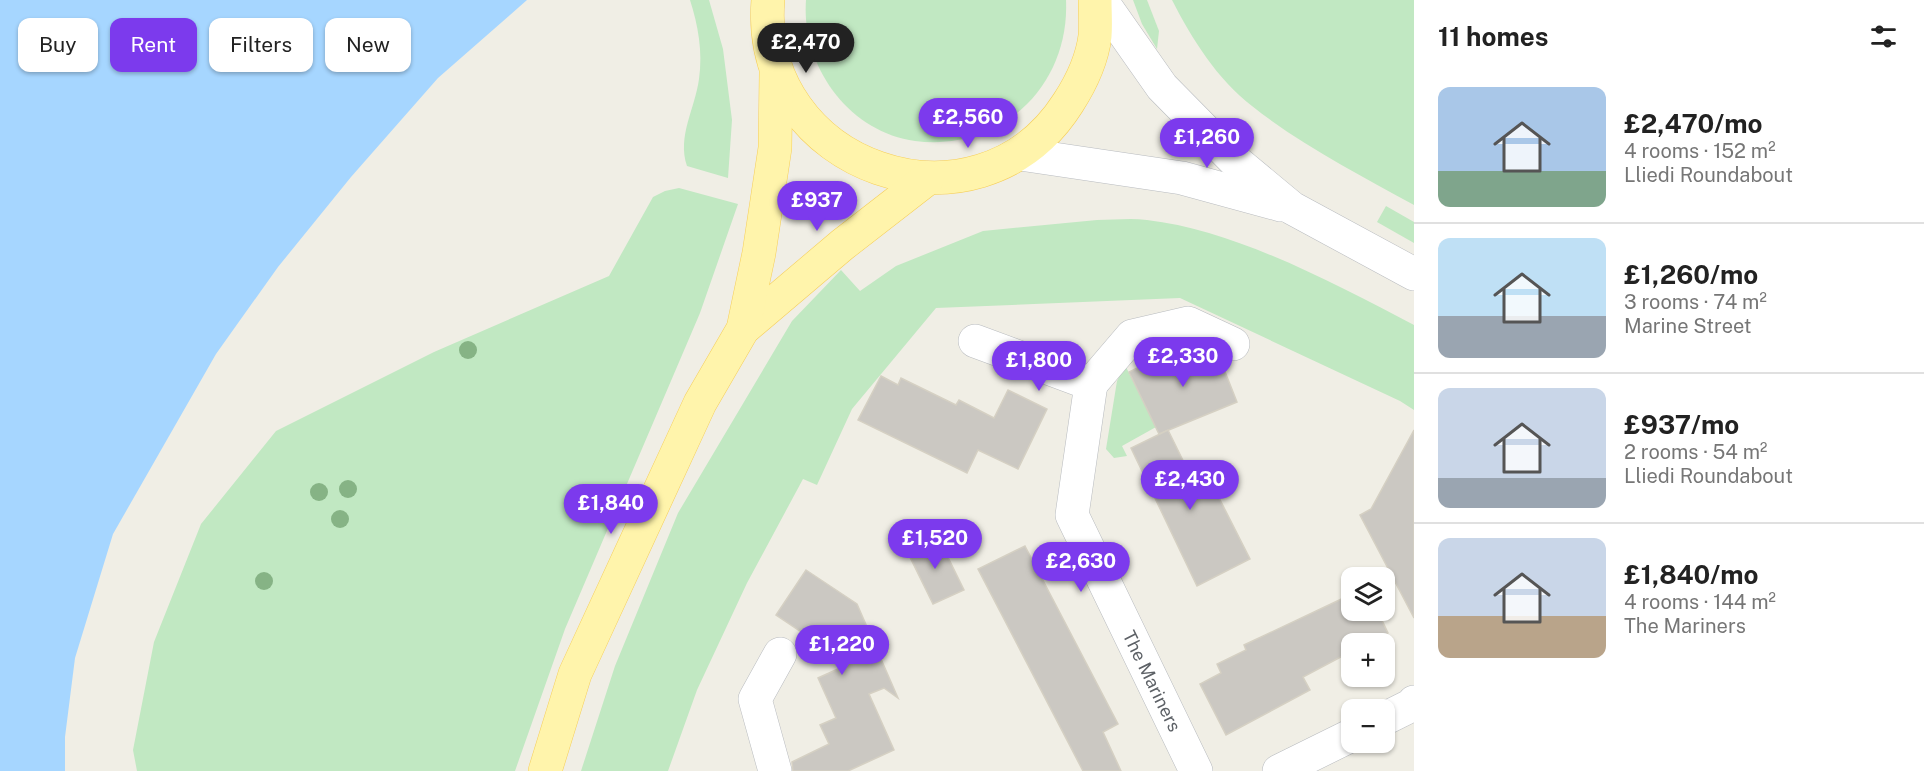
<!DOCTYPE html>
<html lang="en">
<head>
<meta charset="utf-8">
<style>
	body { margin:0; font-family:"Public Sans",sans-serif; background:#f2f2f2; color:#222; height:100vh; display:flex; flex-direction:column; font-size:22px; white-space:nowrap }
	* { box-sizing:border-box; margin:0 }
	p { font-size:20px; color:#767676 }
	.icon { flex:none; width:33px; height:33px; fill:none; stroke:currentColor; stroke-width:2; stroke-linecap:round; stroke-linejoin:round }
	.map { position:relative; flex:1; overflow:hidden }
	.panel { display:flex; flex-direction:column; background:#fff; width:510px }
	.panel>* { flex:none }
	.guide { position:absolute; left:18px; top:18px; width:570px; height:54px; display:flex; gap:12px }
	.controls { position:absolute; left:1341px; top:567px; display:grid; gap:12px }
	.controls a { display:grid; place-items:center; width:54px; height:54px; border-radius:12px; background:#fff; box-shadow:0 2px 4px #0004; font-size:30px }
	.price { position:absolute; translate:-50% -51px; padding:0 14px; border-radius:21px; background:#7c3aed; color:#fff; font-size:20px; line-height:39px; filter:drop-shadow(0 2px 3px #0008) }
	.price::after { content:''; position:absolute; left:50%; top:36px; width:18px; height:14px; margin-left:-9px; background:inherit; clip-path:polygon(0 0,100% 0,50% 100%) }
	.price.on { background:#222; color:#fff }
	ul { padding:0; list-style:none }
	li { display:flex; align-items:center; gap:18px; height:150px; padding:0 24px }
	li+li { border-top:2px solid #e0e0e0 }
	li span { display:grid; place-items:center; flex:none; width:168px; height:120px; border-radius:12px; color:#555 }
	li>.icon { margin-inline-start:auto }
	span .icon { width:72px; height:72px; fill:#fffc; stroke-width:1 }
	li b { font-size:26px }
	h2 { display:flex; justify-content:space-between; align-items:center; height:72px; padding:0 24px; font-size:26px }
	.tag { padding:0 21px; border-radius:12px; background:#fff; box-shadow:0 2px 4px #0004; font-size:21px; line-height:54px }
	.tag.on { background:#7c3aed; color:#fff }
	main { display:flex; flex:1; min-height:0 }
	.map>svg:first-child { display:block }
	.green { fill:#c1e8c2 }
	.water { fill:#a6d6ff }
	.building { fill:#cbc8c2; stroke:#d5d0c3; stroke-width:1.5 }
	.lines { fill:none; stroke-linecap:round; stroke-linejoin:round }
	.minor-casing { stroke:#b8bbbf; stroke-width:34 }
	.major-casing { stroke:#f6ce58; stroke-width:34 }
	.minor { stroke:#fff; stroke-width:33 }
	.major { stroke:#fff4ab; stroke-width:33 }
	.tree { fill:#86b385 }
	.labels { text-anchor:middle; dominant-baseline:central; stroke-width:4.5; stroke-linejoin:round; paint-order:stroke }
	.street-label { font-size:18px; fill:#5d6166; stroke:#fff }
</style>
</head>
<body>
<main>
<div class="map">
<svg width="1414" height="771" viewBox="0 0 1414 771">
	<rect width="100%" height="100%" fill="#f0eee5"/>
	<g class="green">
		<path d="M 690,0 L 709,0 L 723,49 L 732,120 L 728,178 L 687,166 C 677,136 695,109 699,79 C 703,52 698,25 690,0 Z"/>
		<path d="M 806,0 L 1066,0 C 1070,85 1002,152 915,141 C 848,132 801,65 806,0 Z"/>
		<path d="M 1133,0 L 1147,0 L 1159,31 L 1157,49 L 1142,24 Z"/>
		<path d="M 1172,0 L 1414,0 L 1414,205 C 1360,175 1301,145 1252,106 C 1217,79 1192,39 1172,0 Z"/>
		<path d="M 679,188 L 738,204 L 700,313 L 565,629 L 515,771 L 137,771 L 133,750 L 154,642 L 201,524 L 276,431 L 434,352 L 609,276 L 653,197 L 665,191 Z"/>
		<path d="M 1386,206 L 1414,222 L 1414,243 L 1377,222 Z"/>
		<path d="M 1097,220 C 1113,220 1131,218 1147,220 C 1236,230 1335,284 1414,325 L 1414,410 L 1400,401 L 1180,298 L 936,308 L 852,409 L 817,485 L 803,479 L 747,583 L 697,690 L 668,771 L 581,771 L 615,666 L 678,513 L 792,321 L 841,270 L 860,291 L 896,266 L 983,231 Z"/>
		<path d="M 1125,365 L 1156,427 L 1122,446 L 1127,456 L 1114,458 L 1106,449 L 1117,381 Z"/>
	</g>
	<path class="water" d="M 0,0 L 527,0 L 438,78 L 351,177 L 278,267 L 216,354 L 113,534 L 75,658 L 65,737 L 65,771 L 0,771 Z"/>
	<g class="building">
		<path d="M 1194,347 L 1220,359 L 1237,402 L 1159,434 L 1129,372 L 1159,357 L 1161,361 Z"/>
		<path d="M 881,376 L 898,385 L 901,378 L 956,405 L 959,400 L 994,418 L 1008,390 L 1047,409 L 1018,469 L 978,450 L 967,473 L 858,420 Z"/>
		<path d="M 1168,430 L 1199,493 L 1213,486 L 1250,559 L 1197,586 L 1131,448 Z"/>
		<path d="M 1414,430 L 1414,618 L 1360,515 L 1371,509 Z"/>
		<path d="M 937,535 L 964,590 L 933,604 L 906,549 Z"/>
		<path d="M 1025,546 L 1118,724 L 1103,732 L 1121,771 L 1083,771 L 978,569 Z"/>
		<path d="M 806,570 L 857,604 L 898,698 L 884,688 L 869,694 L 894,750 L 848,771 L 793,771 L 792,762 L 829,744 L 820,725 L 836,718 L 818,678 L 849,664 L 776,615 Z"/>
		<path d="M 1352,594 L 1352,610 L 1377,610 L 1388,633 L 1366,644 L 1352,644 L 1352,651 L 1303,677 L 1310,690 L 1226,735 L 1200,684 L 1221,673 L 1217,664 L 1246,650 L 1244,645 Z"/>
	</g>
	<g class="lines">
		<g class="minor-casing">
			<g id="minor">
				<path d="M 1101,0 L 1162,87 L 1233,159 L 1292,208 L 1414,274"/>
				<path d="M 1020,154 L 1182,178 L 1281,205"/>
				<path d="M 975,341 L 1091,384 L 1072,515 L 1196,771"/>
				<path d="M 1091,384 L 1132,336 L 1188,323 L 1233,344"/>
				<path d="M 1384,719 L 1412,705 L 1414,702"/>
				<path d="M 775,771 L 755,699 L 780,654"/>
				<path d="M 1279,771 L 1352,735"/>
			</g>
		</g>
		<g class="major-casing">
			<g id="major">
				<path d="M 768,0 C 754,168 977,246 1068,103 C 1081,83 1092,60 1095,36 C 1096,25 1095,12 1095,0"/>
				<path d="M 743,329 L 842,245 L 927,179"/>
				<path d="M 545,771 L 575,674 L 700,403 L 743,329 L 759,253 L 775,148 L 776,73"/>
			</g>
		</g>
		<use href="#minor" class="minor"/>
		<use href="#major" class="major"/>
	</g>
	<g class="tree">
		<circle cx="468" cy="350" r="9"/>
		<circle cx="348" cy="489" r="9"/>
		<circle cx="319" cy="492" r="9"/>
		<circle cx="340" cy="519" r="9"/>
		<circle cx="264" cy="581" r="9"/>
	</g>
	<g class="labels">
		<g class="street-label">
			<text transform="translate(1152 681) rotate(64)">The Mariners</text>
		</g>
	</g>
</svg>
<div class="controls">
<a><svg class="icon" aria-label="layers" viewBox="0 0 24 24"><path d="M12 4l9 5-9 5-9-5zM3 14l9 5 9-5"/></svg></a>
<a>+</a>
<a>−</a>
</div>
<b class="price on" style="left:806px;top:74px">£2,470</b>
<b class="price" style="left:968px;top:149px">£2,560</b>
<b class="price" style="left:1207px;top:169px">£1,260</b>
<b class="price" style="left:817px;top:232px">£937</b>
<b class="price" style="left:1183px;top:388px">£2,330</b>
<b class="price" style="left:1039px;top:392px">£1,800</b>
<b class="price" style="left:1190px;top:511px">£2,430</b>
<b class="price" style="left:611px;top:535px">£1,840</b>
<b class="price" style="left:935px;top:570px">£1,520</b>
<b class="price" style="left:1081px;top:593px">£2,630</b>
<b class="price" style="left:842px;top:676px">£1,220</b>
<div class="guide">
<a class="tag">Buy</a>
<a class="tag on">Rent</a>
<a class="tag">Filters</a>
<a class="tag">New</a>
</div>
</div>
<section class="panel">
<h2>11 homes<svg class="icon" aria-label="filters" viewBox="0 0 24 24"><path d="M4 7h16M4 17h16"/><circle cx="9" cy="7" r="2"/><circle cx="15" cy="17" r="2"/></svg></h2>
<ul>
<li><span style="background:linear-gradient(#a9c7e8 70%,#7fa58c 0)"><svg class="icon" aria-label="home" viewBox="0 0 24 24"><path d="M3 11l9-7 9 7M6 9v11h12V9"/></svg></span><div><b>£2,470/mo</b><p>4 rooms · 152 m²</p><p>Lliedi Roundabout</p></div></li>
<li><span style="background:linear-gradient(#bfe0f5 65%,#9aa5b1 0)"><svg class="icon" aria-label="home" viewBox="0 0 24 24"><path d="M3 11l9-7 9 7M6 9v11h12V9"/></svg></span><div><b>£1,260/mo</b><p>3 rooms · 74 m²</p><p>Marine Street</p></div></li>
<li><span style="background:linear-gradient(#c9d6e8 75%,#9aa5b1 0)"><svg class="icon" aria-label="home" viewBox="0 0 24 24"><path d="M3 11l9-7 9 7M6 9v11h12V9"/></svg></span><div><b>£937/mo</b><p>2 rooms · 54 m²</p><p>Lliedi Roundabout</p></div></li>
<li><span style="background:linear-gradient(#c9d6e8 65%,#b9a48a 0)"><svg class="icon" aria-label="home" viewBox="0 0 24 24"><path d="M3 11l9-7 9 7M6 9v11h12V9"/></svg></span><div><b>£1,840/mo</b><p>4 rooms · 144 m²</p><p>The Mariners</p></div></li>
</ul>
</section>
</main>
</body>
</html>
